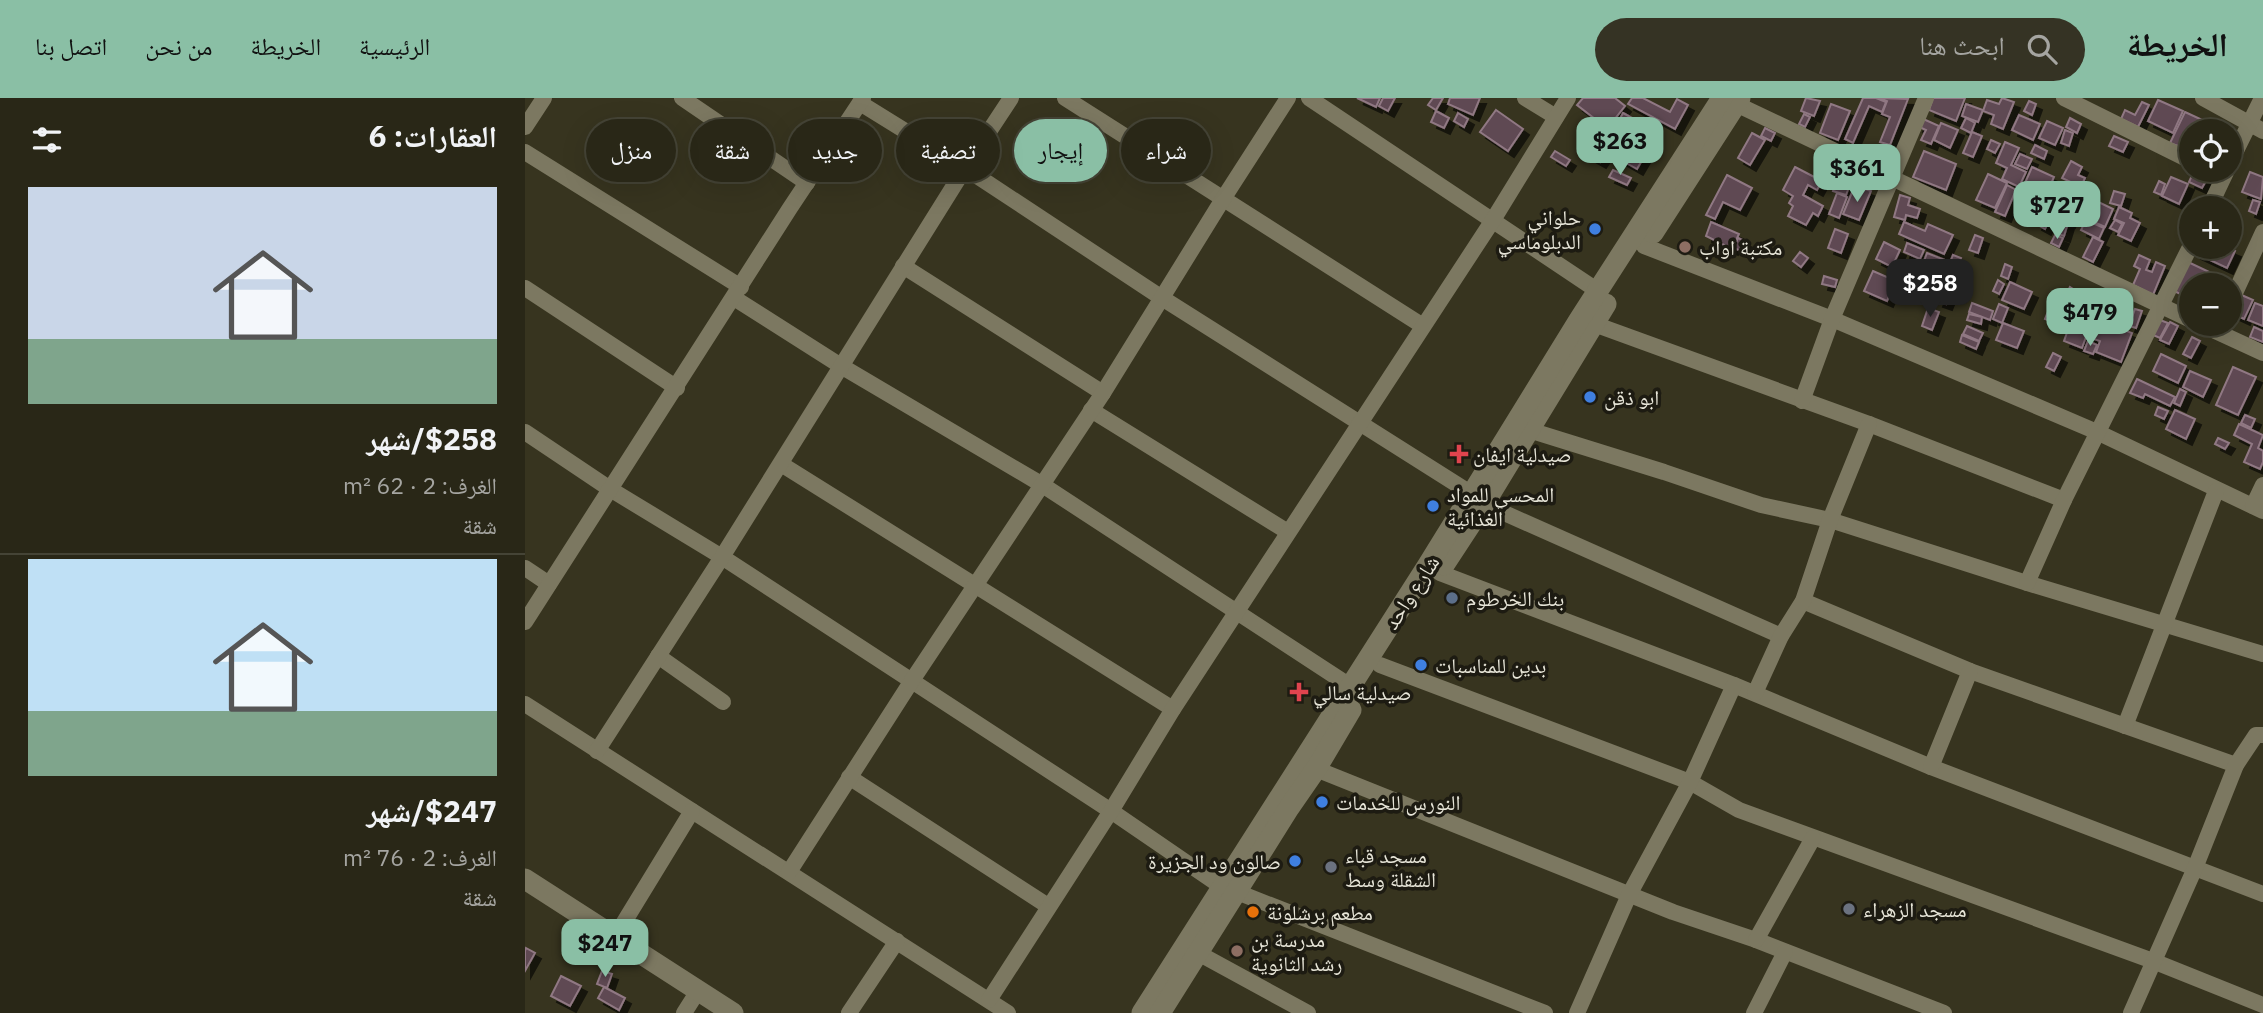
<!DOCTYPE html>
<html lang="ar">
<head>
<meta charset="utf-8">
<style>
	body { margin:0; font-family:"IBM Plex Sans","Noto Naskh Arabic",sans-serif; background:#353324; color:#f1f3f6; direction:rtl; height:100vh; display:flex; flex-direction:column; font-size:26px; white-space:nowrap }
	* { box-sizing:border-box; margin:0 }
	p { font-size:23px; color:#a5a5a1 }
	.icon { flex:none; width:38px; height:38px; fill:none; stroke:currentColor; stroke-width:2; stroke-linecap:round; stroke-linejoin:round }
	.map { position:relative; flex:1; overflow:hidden; direction:ltr }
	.details { display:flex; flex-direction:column; background:#292717; width:525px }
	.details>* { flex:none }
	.top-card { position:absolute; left:21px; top:21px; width:665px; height:63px; direction:rtl; display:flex; gap:14px }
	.buttons { position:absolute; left:1654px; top:21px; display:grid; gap:14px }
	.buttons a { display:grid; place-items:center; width:63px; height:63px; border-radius:50%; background:#292717; box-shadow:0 7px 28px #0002,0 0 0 2px #454436; font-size:35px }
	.price { position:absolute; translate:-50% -60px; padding:0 16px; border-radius:14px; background:#8abfa5; color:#111; font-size:23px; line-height:46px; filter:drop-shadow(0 2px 4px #0008) }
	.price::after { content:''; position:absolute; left:50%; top:42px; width:21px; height:16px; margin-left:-10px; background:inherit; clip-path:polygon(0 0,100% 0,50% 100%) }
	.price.on { background:#222; color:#fff }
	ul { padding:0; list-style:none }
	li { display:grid; align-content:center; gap:14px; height:371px; padding:0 28px }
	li+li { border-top:2px solid #454436 }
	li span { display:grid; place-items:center; height:217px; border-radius:0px; color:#555 }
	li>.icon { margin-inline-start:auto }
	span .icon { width:126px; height:126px; fill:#fffc; stroke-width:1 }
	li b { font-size:30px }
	h2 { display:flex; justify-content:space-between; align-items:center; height:84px; padding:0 28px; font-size:30px }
	.pill { padding:0 24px; border-radius:32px; background:#292717; box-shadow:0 7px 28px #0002,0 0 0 2px #454436; font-size:24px; line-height:63px }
	.pill.on { background:#8abfa5; color:#111 }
	header { display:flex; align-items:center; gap:42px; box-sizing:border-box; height:98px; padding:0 35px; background:#8abfa5; color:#111 }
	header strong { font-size:33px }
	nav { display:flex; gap:38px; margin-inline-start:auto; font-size:24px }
	.search { width:490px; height:63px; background:#353324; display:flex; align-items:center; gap:18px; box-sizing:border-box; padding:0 24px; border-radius:38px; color:#a5a5a1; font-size:26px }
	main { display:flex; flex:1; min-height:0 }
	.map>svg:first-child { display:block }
	.building { fill:#5e4853; stroke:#907883; stroke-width:2; filter:url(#shadow) }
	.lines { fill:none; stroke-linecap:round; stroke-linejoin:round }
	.minor { stroke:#7c7861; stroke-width:16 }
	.tertiary { stroke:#7c7861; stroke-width:21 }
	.shop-dot { fill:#3f7fe0; stroke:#1d1b12; stroke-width:2.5 }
	.education-dot { fill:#8d6e63; stroke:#1d1b12; stroke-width:2.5 }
	.health-dot { fill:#e0444e; stroke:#1d1b12; stroke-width:2.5 }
	.service-dot { fill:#5c6f8a; stroke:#1d1b12; stroke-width:2.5 }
	.worship-dot { fill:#6b7280; stroke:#1d1b12; stroke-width:2.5 }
	.food-dot { fill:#e8710a; stroke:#1d1b12; stroke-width:2.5 }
	.labels { text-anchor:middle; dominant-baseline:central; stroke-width:7; stroke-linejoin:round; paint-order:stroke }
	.poi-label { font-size:21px; fill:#e7e5d8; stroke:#1d1b12; text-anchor:start }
	.street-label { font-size:21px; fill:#e7e5d8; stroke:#1d1b12 }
</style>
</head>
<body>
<header>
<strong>الخريطة</strong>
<div class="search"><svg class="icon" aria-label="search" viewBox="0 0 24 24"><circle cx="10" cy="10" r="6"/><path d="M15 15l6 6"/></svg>ابحث هنا</div>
<nav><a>الرئيسية</a><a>الخريطة</a><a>من نحن</a><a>اتصل بنا</a></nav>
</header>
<main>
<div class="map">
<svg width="1738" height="915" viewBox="0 0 1738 915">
	<defs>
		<filter id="shadow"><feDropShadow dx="6" dy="6" stdDeviation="0" flood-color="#0009"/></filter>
	</defs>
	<rect width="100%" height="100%" fill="#37341f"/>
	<g class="building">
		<path d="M 832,0 L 855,0 L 851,9 Z"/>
		<path d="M 858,0 L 870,0 L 863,13 L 854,8 Z"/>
		<path d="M 908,0 L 918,0 L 911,12 L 903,7 Z"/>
		<path d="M 925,0 L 955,0 L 948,17 L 923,6 Z"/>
		<path d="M 1058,0 L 1090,0 L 1100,8 L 1085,27 L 1077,21 L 1074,24 L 1052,7 Z"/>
		<path d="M 1107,0 L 1118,0 L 1145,14 L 1152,1 L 1163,7 L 1150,31 L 1103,6 Z"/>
		<path d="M 1281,0 L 1295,3 L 1289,18 L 1276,13 Z"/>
		<path d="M 1338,0 L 1351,0 L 1361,4 L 1357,14 L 1344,8 L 1328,45 L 1320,41 Z"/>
		<path d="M 1353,0 L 1383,1 L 1365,47 L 1355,44 L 1365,19 L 1357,16 L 1362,3 Z"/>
		<path d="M 1408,0 L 1440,0 L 1431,23 L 1404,12 Z"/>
		<path d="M 1477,0 L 1489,4 L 1478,31 L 1466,26 L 1469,17 L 1458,13 L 1462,2 L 1474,6 Z"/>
		<path d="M 1633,2 L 1658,13 L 1648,35 L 1623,23 Z"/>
		<path d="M 1504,3 L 1511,6 L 1507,17 L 1499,13 Z"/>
		<path d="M 1617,4 L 1624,7 L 1613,29 L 1596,21 L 1600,12 L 1610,17 Z"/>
		<path d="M 1306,6 L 1325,13 L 1313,42 L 1295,35 Z"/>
		<path d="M 1441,6 L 1458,12 L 1453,24 L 1437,18 Z"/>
		<path d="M 971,12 L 998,31 L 983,53 L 955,34 Z"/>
		<path d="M 911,13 L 924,20 L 919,30 L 906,24 Z"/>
		<path d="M 1660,14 L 1688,27 L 1685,33 L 1666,33 L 1666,43 L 1657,39 L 1653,48 L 1645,45 Z"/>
		<path d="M 933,15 L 943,21 L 939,29 L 929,23 Z"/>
		<path d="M 1098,15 L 1118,26 L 1109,43 L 1089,32 Z"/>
		<path d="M 1279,16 L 1285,19 L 1280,29 L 1274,26 Z"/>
		<path d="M 1494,17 L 1515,26 L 1508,42 L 1487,32 Z"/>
		<path d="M 1396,20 L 1414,28 L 1406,46 L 1396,42 L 1401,32 L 1392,28 Z"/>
		<path d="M 1441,20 L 1450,25 L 1446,35 L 1436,30 Z"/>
		<path d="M 1545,20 L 1556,26 L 1552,35 L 1541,29 Z"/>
		<path d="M 1522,23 L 1538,30 L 1530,47 L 1514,40 Z"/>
		<path d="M 1416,25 L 1433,32 L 1425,50 L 1409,42 Z"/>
		<path d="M 1240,30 L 1250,35 L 1246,43 L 1236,38 Z"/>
		<path d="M 1540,32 L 1548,35 L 1544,48 L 1536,45 Z"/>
		<path d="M 1447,34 L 1457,38 L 1448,59 L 1438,55 Z"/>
		<path d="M 1227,35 L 1240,42 L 1225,67 L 1213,60 Z"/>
		<path d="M 1083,36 L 1120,57 L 1112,71 L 1075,50 Z"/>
		<path d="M 1589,38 L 1603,44 L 1598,54 L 1584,48 Z"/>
		<path d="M 1466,42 L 1475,46 L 1470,55 L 1462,51 Z"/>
		<path d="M 1480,44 L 1494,50 L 1486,67 L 1501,74 L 1494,89 L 1477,81 L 1482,70 L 1471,65 Z"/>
		<path d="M 1510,47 L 1522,53 L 1519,61 L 1506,55 Z"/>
		<path d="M 1072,49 L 1081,55 L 1075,64 L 1066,59 Z"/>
		<path d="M 1353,52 L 1362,56 L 1358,63 L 1350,59 Z"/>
		<path d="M 1030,53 L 1045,62 L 1041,68 L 1026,59 Z"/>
		<path d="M 1399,53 L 1431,66 L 1421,92 L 1388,79 Z"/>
		<path d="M 1495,56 L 1507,61 L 1502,71 L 1490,66 Z"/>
		<path d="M 1546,63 L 1557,69 L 1553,77 L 1560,80 L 1556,89 L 1537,80 Z"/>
		<path d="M 1270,69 L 1297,83 L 1292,92 L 1283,87 L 1278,97 L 1298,108 L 1293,118 L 1288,115 L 1281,127 L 1263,118 L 1268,108 L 1264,105 L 1268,98 L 1258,92 Z"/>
		<path d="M 1507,69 L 1529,79 L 1522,95 L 1500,85 Z"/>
		<path d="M 1316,71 L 1329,76 L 1321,97 L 1308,93 Z"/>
		<path d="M 1088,72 L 1106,80 L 1102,87 L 1084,79 Z"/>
		<path d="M 1725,74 L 1738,79 L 1736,101 L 1717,94 Z"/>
		<path d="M 1668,75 L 1682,81 L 1677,90 L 1664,84 Z"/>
		<path d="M 1463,76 L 1482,85 L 1470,110 L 1451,102 Z"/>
		<path d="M 1202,77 L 1227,90 L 1215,112 L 1198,104 L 1190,121 L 1181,117 Z"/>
		<path d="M 1646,79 L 1663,86 L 1654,106 L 1637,98 Z"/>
		<path d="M 1634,83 L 1640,86 L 1636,97 L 1629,94 Z"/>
		<path d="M 1543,86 L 1559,94 L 1553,107 L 1537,99 Z"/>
		<path d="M 1482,87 L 1491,92 L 1480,118 L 1470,114 Z"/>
		<path d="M 1337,90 L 1346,93 L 1334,122 L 1318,116 L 1328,92 L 1335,94 Z"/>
		<path d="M 1589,93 L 1600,96 L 1596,108 L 1585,105 Z"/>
		<path d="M 1312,95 L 1322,99 L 1314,120 L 1304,116 Z"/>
		<path d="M 1525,95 L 1551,108 L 1544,124 L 1528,116 L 1520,131 L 1511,126 Z"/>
		<path d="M 1375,97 L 1385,100 L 1383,107 L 1395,111 L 1392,120 L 1381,117 L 1380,122 L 1369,119 Z"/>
		<path d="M 1567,101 L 1588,111 L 1580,129 L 1558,119 Z"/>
		<path d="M 1728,102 L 1735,104 L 1731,116 L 1724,113 Z"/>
		<path d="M 1594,109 L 1607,115 L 1605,120 L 1615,125 L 1606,143 L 1593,137 L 1599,125 L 1589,121 Z"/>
		<path d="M 1535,122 L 1543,125 L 1539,138 L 1530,135 Z"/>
		<path d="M 1561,122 L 1579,130 L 1574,141 L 1556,132 Z"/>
		<path d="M 1590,122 L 1597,126 L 1593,134 L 1585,130 Z"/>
		<path d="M 1186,124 L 1214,136 L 1207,151 L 1181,138 Z"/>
		<path d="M 1379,124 L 1400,133 L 1403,126 L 1428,137 L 1419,156 L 1374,136 Z"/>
		<path d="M 1310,131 L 1323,136 L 1316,155 L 1303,150 Z"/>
		<path d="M 1450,137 L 1458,140 L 1453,155 L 1444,152 Z"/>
		<path d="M 1530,137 L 1538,140 L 1534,149 L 1526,145 Z"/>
		<path d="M 1568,139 L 1578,144 L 1568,164 L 1558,159 Z"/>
		<path d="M 1213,140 L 1224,145 L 1220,155 L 1209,150 Z"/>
		<path d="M 1359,144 L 1375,152 L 1367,169 L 1351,161 Z"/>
		<path d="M 1382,145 L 1399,152 L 1395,161 L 1379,154 Z"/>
		<path d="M 1672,149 L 1700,149 L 1710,153 L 1702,170 L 1670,155 Z"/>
		<path d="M 1275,154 L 1283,160 L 1276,169 L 1268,163 Z"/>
		<path d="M 1402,155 L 1420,162 L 1414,178 L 1396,171 Z"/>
		<path d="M 1428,157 L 1436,160 L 1432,170 L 1424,167 Z"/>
		<path d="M 1614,157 L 1625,162 L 1621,172 L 1627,174 L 1631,164 L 1640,168 L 1628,197 L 1608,187 L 1615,171 L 1609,168 Z"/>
		<path d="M 1663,164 L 1701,182 L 1698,187 L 1666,187 L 1666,201 L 1649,193 Z"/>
		<path d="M 1480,166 L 1487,169 L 1483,181 L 1476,178 Z"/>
		<path d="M 1379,168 L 1395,176 L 1390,186 L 1374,178 Z"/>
		<path d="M 1348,173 L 1371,183 L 1362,203 L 1339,193 Z"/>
		<path d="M 1415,177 L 1439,188 L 1435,198 L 1411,188 Z"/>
		<path d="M 1299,178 L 1312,182 L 1310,189 L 1297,186 Z"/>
		<path d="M 1473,182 L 1479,186 L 1474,196 L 1468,193 Z"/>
		<path d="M 1485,184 L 1507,194 L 1499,211 L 1477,202 Z"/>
		<path d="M 1545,189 L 1553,194 L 1542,211 L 1535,207 Z"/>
		<path d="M 1416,193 L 1425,196 L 1421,206 L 1412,203 Z"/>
		<path d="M 1712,195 L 1728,202 L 1719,221 L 1704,214 Z"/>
		<path d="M 1447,205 L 1468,213 L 1465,222 L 1444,214 Z"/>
		<path d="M 1570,205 L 1576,208 L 1571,218 L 1565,215 Z"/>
		<path d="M 1730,205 L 1738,208 L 1738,228 L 1723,222 Z"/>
		<path d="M 1474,206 L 1483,210 L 1477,225 L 1468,221 Z"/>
		<path d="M 1403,210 L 1414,214 L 1407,232 L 1397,228 Z"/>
		<path d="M 1524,211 L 1534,215 L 1530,225 L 1520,221 Z"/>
		<path d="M 1546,211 L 1568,219 L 1557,250 L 1539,243 L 1544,229 L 1540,228 Z"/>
		<path d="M 1610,211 L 1617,213 L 1611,230 L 1604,228 Z"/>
		<path d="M 1444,216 L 1457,219 L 1456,226 L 1442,222 Z"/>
		<path d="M 1570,221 L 1607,235 L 1596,264 L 1571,254 L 1575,243 L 1563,239 Z"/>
		<path d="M 1635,222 L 1643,225 L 1635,240 L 1628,237 Z"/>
		<path d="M 1645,224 L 1653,228 L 1644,246 L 1635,242 Z"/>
		<path d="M 1478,225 L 1499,233 L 1492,250 L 1471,242 Z"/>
		<path d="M 1442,228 L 1458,235 L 1454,243 L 1438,236 Z"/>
		<path d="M 1729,229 L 1738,233 L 1738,244 L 1725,239 Z"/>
		<path d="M 1437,237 L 1454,244 L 1451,251 L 1435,244 Z"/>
		<path d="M 1667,239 L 1675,243 L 1666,260 L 1658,256 Z"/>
		<path d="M 1563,243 L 1572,247 L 1568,256 L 1559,253 Z"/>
		<path d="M 1528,255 L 1536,259 L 1529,273 L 1521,269 Z"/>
		<path d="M 1636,256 L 1661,268 L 1653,285 L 1628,273 Z"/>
		<path d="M 1708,269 L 1731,279 L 1713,317 L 1691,307 Z"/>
		<path d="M 1665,273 L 1686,282 L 1678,299 L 1658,289 Z"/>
		<path d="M 1612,281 L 1650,299 L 1645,308 L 1620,296 L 1618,300 L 1605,295 Z"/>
		<path d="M 1655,291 L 1661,294 L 1655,308 L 1649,305 Z"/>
		<path d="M 1633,309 L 1643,313 L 1639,321 L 1630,317 Z"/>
		<path d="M 1650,312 L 1670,321 L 1661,341 L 1641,331 Z"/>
		<path d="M 1720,317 L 1730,321 L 1726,330 L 1716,325 Z"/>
		<path d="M 1714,326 L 1738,337 L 1733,350 L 1738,353 L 1738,364 L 1735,371 L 1719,364 L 1727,346 L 1709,337 Z"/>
		<path d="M 1693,340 L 1704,345 L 1700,351 L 1690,346 Z"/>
		<path d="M 1,850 L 10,855 L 0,873 L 0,853 Z"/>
		<path d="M 77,873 L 87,876 L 82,890 L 72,886 Z"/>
		<path d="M 36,878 L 56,888 L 45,908 L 26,898 Z"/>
		<path d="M 79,889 L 100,900 L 94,912 L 73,900 Z"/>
	</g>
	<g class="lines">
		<g class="minor">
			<path d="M 157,0 L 282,85"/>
			<path d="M 540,0 L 898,228"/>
			<path d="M 784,0 L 1073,193"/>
			<path d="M 1000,0 L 1031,19"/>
			<path d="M 1539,0 L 1666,63"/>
			<path d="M 1678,0 L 1738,33"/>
			<path d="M 335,5 L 440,70 L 637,200 L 947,396"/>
			<path d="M 1211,6 L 1666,222"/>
			<path d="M 0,29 L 19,0"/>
			<path d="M 0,54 L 216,189"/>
			<path d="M 1704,67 L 1737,0"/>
			<path d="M 1684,110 L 1702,72"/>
			<path d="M 1119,148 L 1307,221 L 1572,334 L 1738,413"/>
			<path d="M 378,168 L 578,295"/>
			<path d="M 0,190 L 152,290"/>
			<path d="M 209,200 L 316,268 L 516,386 L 825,588"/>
			<path d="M 1704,208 L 1738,134"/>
			<path d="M 1069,226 L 1344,326 L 1539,402"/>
			<path d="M 1675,226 L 1738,255"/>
			<path d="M 1277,303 L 1307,221 L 1401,0"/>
			<path d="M 566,312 L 763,434"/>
			<path d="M 1004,332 L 1139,374 L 1236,407 L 1305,422 L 1502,485 L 1738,556"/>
			<path d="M 0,334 L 85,391 L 197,459 L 586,713 L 697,789"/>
			<path d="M 256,366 L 648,611"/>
			<path d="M 959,406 L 1256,538"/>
			<path d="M 1728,408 L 1738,387"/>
			<path d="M 0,470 L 24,486"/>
			<path d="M 915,475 L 1209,587 L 1406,669 L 1738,796"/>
			<path d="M 1502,485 L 1539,402 L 1666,147"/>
			<path d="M 1278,503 L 1445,573 L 1711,667"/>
			<path d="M 0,524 L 265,110 L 338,0"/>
			<path d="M 133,558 L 198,604"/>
			<path d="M 855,567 L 1165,684 L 1214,712 L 1628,863 L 1738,907"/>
			<path d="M 1230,595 L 1256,538 L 1278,503 L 1305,422 L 1344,326"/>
			<path d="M 0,606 L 483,915"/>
			<path d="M 1600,628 L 1691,393"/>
			<path d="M 72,653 L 197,459 L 440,70 L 486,0"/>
			<path d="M 1406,669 L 1445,573"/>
			<path d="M 791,671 L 1148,814 L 1231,842 L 1419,915"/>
			<path d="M 324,679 L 523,808"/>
			<path d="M 264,774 L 386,584 L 578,295 L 698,101 L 763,0"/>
			<path d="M 712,794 L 1020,915"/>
			<path d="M 90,839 L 167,713"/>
			<path d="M 1231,842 L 1288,740"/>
			<path d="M 673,855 L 783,915"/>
			<path d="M 464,902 L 586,713 L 648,611 L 968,122 L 1043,0"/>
			<path d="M 159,915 L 173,893"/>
			<path d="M 324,915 L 372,843"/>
			<path d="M 1052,915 L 1104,797 L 1165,684 L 1209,587"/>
			<path d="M 1229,915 L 1260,854"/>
			<path d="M 1606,915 L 1670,770 L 1711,667 L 1731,637 L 1738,637"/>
		</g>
		<g class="tertiary">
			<path d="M 1128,135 L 1215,0"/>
			<path d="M 919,467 L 959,406 L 1081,206"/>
			<path d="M 0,781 L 208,915"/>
			<path d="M 617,915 L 903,467 L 1054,222 L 1197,0"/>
			<path d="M 635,915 L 764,710 L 791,671 L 826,612"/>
		</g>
	</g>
	<g class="shop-dot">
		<circle cx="1070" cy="131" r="7"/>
		<circle cx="1065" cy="299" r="7"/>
		<circle cx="908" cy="408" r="7"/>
		<circle cx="896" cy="567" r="7"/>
		<circle cx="797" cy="704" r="7"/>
		<circle cx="770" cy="763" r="7"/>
	</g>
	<g class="education-dot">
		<circle cx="1160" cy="149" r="7"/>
		<circle cx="712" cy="853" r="7"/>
	</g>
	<g class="health-dot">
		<path d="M930.5 345.5h7v7h7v7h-7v7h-7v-7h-7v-7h7z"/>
		<path d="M770.5 583.5h7v7h7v7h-7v7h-7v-7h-7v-7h7z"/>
	</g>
	<circle class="service-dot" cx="927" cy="500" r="7"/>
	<g class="worship-dot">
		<circle cx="806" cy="769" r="7"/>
		<circle cx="1324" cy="811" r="7"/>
	</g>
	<circle class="food-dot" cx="728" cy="814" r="7"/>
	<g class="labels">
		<g class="poi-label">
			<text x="1056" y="119" text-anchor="end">حلواني<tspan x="1056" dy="24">الدبلوماسي</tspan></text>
			<text x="1174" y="149">مكتبة اواب</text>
			<text x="1079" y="299">ابو ذقن</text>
			<text x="948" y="356">صيدلية ايفان</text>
			<text x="922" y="396">المحسي للمواد<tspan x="922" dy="24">الغذائية</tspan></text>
			<text x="941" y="500">بنك الخرطوم</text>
			<text x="910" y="567">بدين للمناسبات</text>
			<text x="788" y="594">صيدلية سالي</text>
			<text x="811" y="704">النورس للخدمات</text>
			<text x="820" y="757">مسجد قباء<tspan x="820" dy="24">الشقلة وسط</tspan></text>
			<text x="756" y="763" text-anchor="end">صالون ود الجزيرة</text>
			<text x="1338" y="811">مسجد الزهراء</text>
			<text x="742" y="814">مطعم برشلونة</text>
			<text x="726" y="841">مدرسة بن<tspan x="726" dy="24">رشد الثانوية</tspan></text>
		</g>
		<g class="street-label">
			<text transform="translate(886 494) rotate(-57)">شارع واحد</text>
		</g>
	</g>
</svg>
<div class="buttons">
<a><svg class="icon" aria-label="locate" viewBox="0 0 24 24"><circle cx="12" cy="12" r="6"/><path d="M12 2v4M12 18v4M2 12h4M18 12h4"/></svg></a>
<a>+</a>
<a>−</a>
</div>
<b class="price" style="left:1095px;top:79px">$263</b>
<b class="price" style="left:1332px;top:106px">$361</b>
<b class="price" style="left:1532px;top:143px">$727</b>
<b class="price on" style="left:1405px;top:221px">$258</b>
<b class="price" style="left:1565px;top:250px">$479</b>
<b class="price" style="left:80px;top:881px">$247</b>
<div class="top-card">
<a class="pill">شراء</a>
<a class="pill on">إيجار</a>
<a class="pill">تصفية</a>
<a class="pill">جديد</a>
<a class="pill">شقة</a>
<a class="pill">منزل</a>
</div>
</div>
<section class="details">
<h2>العقارات: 6<svg class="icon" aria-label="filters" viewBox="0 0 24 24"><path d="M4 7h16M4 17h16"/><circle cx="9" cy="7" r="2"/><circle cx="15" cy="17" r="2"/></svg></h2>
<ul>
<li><span style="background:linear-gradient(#c9d6e8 70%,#7fa58c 0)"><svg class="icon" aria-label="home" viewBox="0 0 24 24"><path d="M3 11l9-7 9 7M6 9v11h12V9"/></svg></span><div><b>$258/شهر</b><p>الغرف: 2 · 62 m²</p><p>شقة</p></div></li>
<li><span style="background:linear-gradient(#bfe0f5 70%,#7fa58c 0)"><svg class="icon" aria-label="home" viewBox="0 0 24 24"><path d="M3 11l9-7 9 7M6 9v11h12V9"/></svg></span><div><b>$247/شهر</b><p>الغرف: 2 · 76 m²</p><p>شقة</p></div></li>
</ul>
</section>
</main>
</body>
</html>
